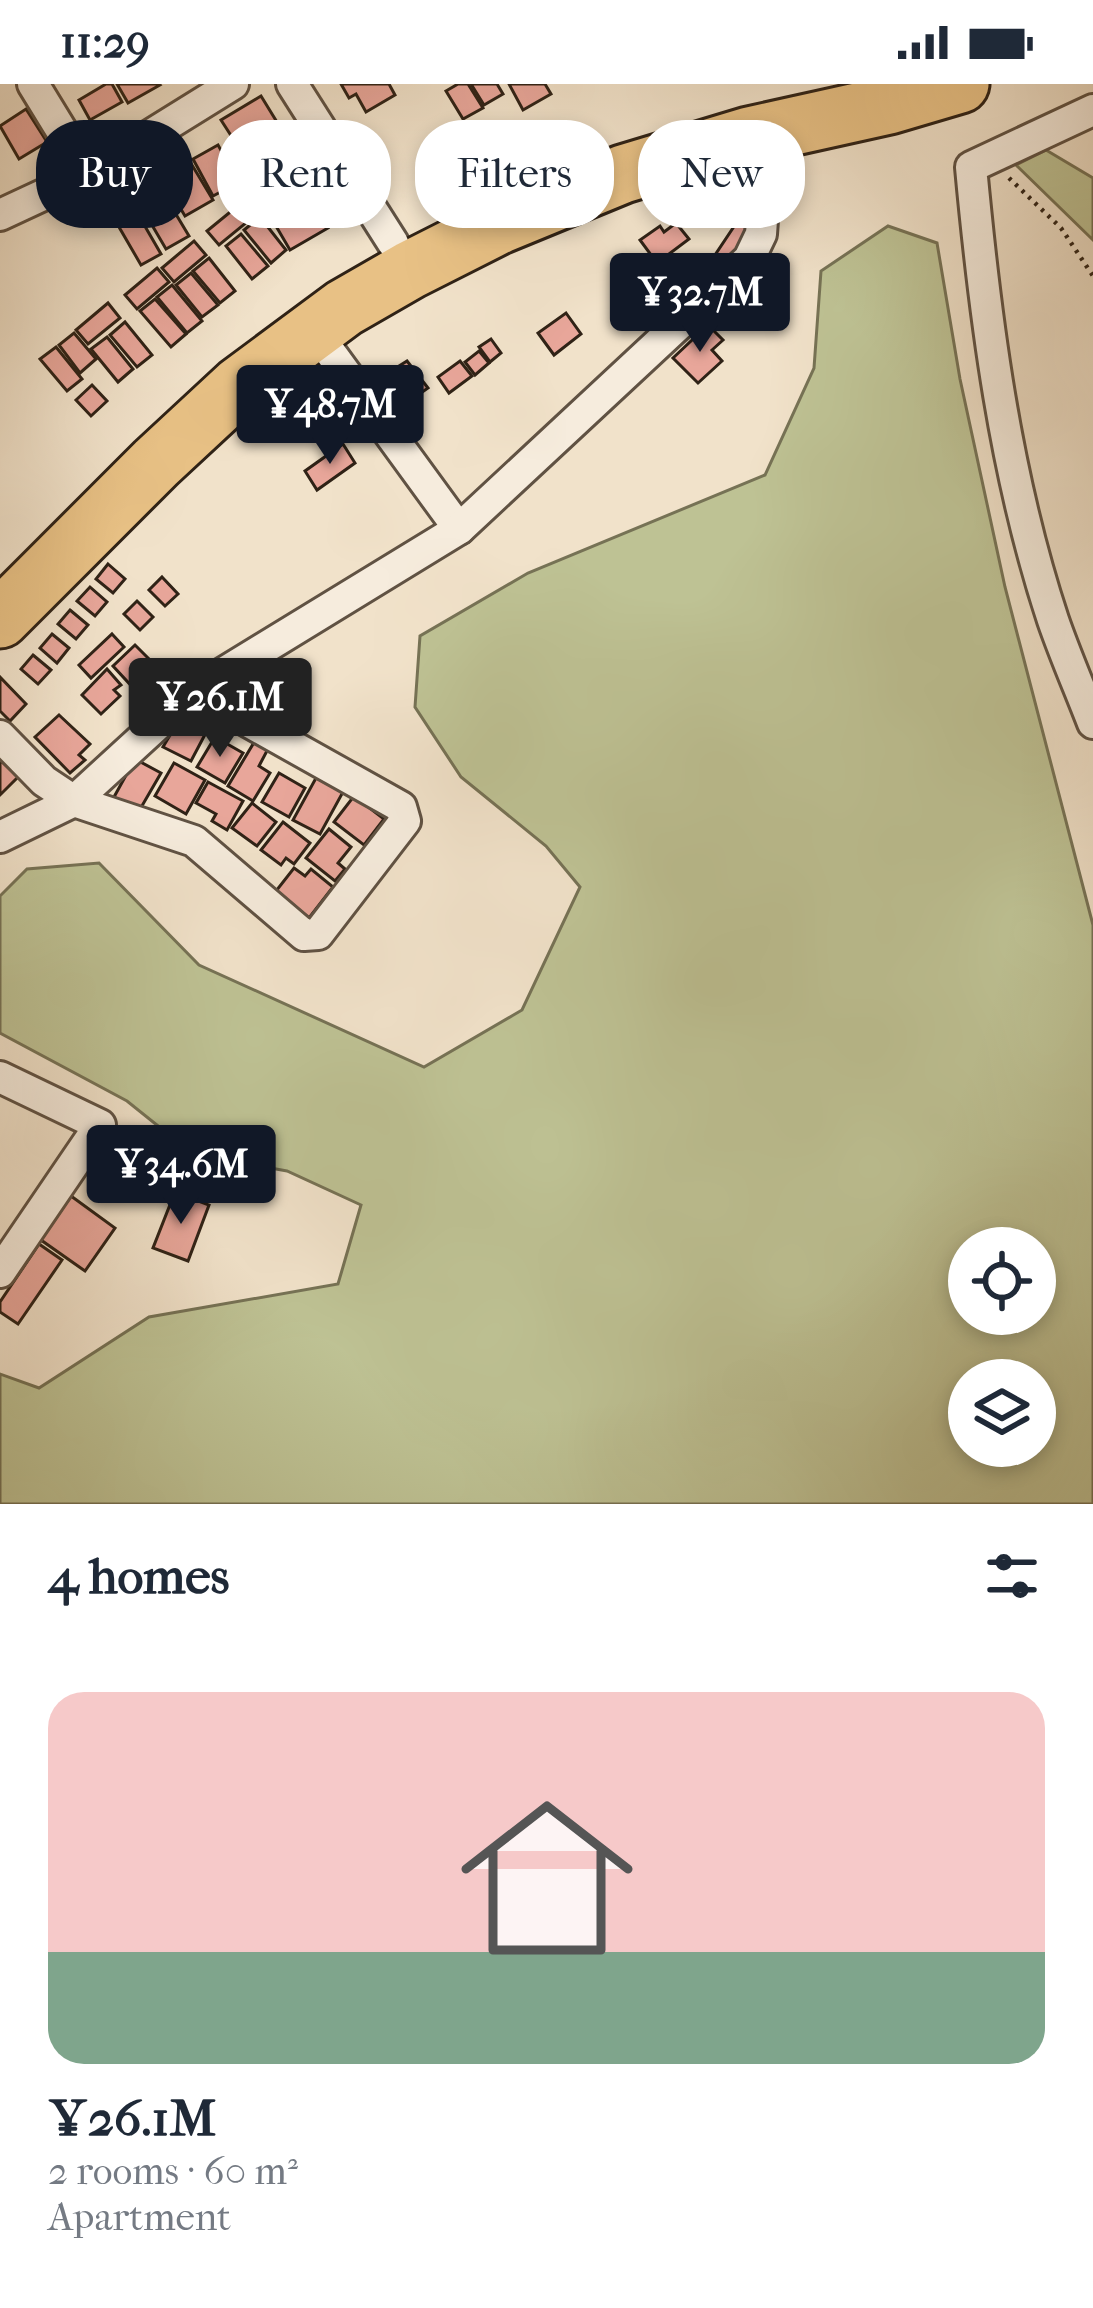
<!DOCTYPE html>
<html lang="en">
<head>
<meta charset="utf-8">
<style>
	body { margin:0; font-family:"IM FELL French Canon",serif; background:#f2f2f3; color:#1f2937; height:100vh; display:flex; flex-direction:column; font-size:45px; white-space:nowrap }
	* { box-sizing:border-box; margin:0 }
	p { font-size:39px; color:#747a83 }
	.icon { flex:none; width:66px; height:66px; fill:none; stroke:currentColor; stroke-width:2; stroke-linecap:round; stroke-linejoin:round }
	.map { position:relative; height:1420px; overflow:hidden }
	.details { display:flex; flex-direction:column; background:#fff; flex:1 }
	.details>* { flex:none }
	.banner { position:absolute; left:36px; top:36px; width:1023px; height:108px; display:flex; gap:24px }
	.tools { position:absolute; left:948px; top:1143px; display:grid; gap:24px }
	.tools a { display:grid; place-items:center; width:108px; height:108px; border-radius:50%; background:#fff; box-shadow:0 6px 18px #0003; font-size:60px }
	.price { position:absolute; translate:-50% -102px; padding:0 27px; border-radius:12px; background:#111827; color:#fff; font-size:39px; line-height:78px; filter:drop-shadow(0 3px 6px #0008) }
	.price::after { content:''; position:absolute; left:50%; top:72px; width:36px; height:27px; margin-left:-18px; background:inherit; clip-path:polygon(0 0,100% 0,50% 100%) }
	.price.on { background:#222; color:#fff }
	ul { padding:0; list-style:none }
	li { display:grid; align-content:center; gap:24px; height:636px; padding:0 48px }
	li+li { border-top:3px solid #e0e1e3 }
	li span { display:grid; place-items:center; height:372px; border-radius:36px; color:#555 }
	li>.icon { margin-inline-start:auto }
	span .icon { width:216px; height:216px; fill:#fffc; stroke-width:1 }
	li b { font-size:51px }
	h2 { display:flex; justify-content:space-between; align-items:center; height:144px; padding:0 48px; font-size:51px }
	.pill { padding:0 42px; border-radius:48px; background:#fff; box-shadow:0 6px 18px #0003; font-size:42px; line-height:108px }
	.pill.on { background:#111827; color:#fff }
	.status { display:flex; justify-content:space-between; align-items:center; height:84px; padding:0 60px; background:#fff; direction:ltr }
	.status svg { height:33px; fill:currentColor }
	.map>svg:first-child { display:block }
	.green { fill:#bec294; stroke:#767255; stroke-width:3; fill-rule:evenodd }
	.building { fill:#e8a69a; stroke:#2f2216; stroke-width:3 }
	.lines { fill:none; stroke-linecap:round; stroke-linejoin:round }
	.street-casing { stroke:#605243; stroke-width:36 }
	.highway-casing { stroke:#2f2216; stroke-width:63 }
	.path { stroke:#2f2216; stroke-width:4.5; stroke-dasharray:3 6; stroke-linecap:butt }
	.street { stroke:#f6ecdd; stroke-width:30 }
	.highway { stroke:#e8c185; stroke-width:57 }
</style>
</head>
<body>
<div class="status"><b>11:29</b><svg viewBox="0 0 49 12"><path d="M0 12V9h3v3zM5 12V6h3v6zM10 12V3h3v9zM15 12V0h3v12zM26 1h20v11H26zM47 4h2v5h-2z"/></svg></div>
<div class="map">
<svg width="1093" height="1420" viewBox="0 0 1093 1420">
	<rect width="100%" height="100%" fill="#f1e2ca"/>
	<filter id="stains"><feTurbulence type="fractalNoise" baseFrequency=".00167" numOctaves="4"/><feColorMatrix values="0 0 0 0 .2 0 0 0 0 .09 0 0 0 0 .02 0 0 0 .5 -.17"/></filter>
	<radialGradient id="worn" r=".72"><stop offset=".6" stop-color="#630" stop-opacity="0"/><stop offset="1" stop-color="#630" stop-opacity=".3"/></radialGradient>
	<g class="green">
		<path d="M 1046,66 L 1093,94 L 1093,156 L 1016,81 Z"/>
		<path d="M 888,142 L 937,159 L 960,295 L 1005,503 L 1093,841 L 1093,1420 L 0,1420 L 0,1290 L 39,1304 L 149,1233 L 338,1200 L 361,1121 L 287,1087 L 193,1070 L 127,1017 L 0,949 L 0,812 L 27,785 L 99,779 L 199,881 L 424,983 L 522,926 L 580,803 L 546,762 L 461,693 L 415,623 L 420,552 L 528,489 L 765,391 L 814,284 L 821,187 ZM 969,1164 L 1035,1164 L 1035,1230 L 969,1230 ZM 969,1296 L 1035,1296 L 1035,1362 L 969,1362 Z"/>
	</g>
	<g class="building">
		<path d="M 106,0 L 112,0 L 122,18 L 90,36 L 79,16 Z"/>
		<path d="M 117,0 L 159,0 L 160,1 L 128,19 Z"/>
		<path d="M 341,0 L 389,0 L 395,11 L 366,28 L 356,10 L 349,14 Z"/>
		<path d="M 458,0 L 468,0 L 483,24 L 463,35 L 446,7 Z"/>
		<path d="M 471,0 L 497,0 L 503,10 L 484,21 Z"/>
		<path d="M 509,0 L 545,0 L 551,10 L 523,26 Z"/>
		<path d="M 261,12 L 280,43 L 241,67 L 221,36 Z"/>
		<path d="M 26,25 L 47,58 L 19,75 L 0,42 Z"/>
		<path d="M 218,61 L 239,98 L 213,112 L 193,75 Z"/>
		<path d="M 189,76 L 213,116 L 185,132 L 162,93 Z"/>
		<path d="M 312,76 L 340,123 L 322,133 L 328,144 L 290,166 L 256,108 Z"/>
		<path d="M 128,88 L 146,118 L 117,136 L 98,106 Z"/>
		<path d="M 246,115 L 258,129 L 219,161 L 207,147 Z"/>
		<path d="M 171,122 L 189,152 L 166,165 L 149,136 Z"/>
		<path d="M 139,132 L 161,170 L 141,181 L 119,143 Z"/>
		<path d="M 260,133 L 286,166 L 271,179 L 244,146 Z"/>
		<path d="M 739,135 L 752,143 L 726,184 L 713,174 Z"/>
		<path d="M 676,139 L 689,155 L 657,179 L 640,156 L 660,142 L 664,148 Z"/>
		<path d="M 241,150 L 268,182 L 252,195 L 226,162 Z"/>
		<path d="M 194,157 L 206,171 L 174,198 L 162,184 Z"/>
		<path d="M 209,174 L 235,207 L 220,219 L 193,187 Z"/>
		<path d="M 157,184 L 169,198 L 137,225 L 125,211 Z"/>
		<path d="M 191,189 L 218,221 L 202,233 L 176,201 Z"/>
		<path d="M 172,201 L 202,237 L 187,249 L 157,213 Z"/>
		<path d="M 155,215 L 186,250 L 171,263 L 140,227 Z"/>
		<path d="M 108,219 L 120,234 L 88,260 L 76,246 Z"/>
		<path d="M 566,229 L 581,250 L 554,271 L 538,249 Z"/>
		<path d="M 125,238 L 152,271 L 137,283 L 110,251 Z"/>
		<path d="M 708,241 L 723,256 L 712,266 L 722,277 L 698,299 L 673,274 Z"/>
		<path d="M 74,249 L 96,275 L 80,289 L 59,261 Z"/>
		<path d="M 107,253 L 133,285 L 118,298 L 91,265 Z"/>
		<path d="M 491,255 L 501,269 L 490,278 L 479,263 Z"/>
		<path d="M 56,263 L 82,295 L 67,307 L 40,275 Z"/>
		<path d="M 479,267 L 489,279 L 475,291 L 465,278 Z"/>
		<path d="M 407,277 L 428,304 L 411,316 L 405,309 L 393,317 L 377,296 Z"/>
		<path d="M 460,277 L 472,292 L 449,309 L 438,293 Z"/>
		<path d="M 92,301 L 107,317 L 91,332 L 76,316 Z"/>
		<path d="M 343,360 L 355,379 L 317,406 L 305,387 Z"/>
		<path d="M 108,480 L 125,495 L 113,509 L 96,495 Z"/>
		<path d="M 162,493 L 178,510 L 165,522 L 149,506 Z"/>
		<path d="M 90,503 L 107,518 L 95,532 L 77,517 Z"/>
		<path d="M 137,517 L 153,533 L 140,546 L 124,530 Z"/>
		<path d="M 70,526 L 88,541 L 76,555 L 58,540 Z"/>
		<path d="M 52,550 L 69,564 L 57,579 L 40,564 Z"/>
		<path d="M 112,550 L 124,563 L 91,594 L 79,581 Z"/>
		<path d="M 135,561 L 161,587 L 138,609 L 113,582 Z"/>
		<path d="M 33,571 L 51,586 L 38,600 L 21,585 Z"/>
		<path d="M 107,585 L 121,601 L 114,606 L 120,612 L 101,630 L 82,611 Z"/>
		<path d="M 0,593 L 26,620 L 10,637 L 0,627 Z"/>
		<path d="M 59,631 L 90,660 L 79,671 L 85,676 L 70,689 L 35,653 Z"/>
		<path d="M 195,633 L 210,641 L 191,677 L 163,663 L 173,646 L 178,649 L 184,638 L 190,641 Z"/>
		<path d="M 215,653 L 243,669 L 225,699 L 197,683 Z"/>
		<path d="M 256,655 L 269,663 L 259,682 L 270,689 L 253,717 L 228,702 Z"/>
		<path d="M 135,675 L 161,689 L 139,727 L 114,713 Z"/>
		<path d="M 0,676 L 18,693 L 0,711 Z"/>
		<path d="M 174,679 L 205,696 L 186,730 L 155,712 Z"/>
		<path d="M 279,689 L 305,704 L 289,733 L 262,718 Z"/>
		<path d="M 316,694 L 343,708 L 320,750 L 293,736 Z"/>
		<path d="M 208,698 L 243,717 L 227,746 L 212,737 L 216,730 L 196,719 Z"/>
		<path d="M 354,712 L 384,735 L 364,761 L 334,738 Z"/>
		<path d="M 252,719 L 276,738 L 257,762 L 232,744 Z"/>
		<path d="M 283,738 L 310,759 L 294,780 L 286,774 L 281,781 L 261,766 Z"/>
		<path d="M 329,745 L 351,763 L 338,779 L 345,785 L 335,797 L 306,774 Z"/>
		<path d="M 294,784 L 305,792 L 311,785 L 333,803 L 309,834 L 276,807 Z"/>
		<path d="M 175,1108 L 209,1121 L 188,1177 L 153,1164 Z"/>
		<path d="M 71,1112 L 115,1144 L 85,1187 L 41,1156 Z"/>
		<path d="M 39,1160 L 62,1176 L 18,1240 L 0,1228 L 0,1218 Z"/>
	</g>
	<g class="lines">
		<g class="street-casing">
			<g id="street">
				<path d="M 33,0 L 88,90"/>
				<path d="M 292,0 L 393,159"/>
				<path d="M 1093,26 L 971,83 C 985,234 1005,391 1053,536 C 1065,571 1080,605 1093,639"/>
				<path d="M 0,131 L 88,90 L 233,0"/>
				<path d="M 314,246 L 459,445"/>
				<path d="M 0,652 L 44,697 L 74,717 L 194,757 L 304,851 L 318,850 L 405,737 L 401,723 L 194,607"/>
				<path d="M 0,753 L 74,717 L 194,607 L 459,445 L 749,175 L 761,150 L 763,122 L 749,52"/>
				<path d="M 0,993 L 100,1041 L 0,1188"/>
			</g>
		</g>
		<g class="highway-casing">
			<path id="highway" d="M 0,535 L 156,379 L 239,302 L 344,224 L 410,186 L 499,141 L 623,90 L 749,52 L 889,21 L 960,0"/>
		</g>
		<path class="path" d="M 1009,94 L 1061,144 L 1093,192"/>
		<use href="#street" class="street"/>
		<use href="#highway" class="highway"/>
	</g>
	<rect width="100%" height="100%" filter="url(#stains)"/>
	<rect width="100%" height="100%" fill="url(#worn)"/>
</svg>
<div class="tools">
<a><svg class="icon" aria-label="locate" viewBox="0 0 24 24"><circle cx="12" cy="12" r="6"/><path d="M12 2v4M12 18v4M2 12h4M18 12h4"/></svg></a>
<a><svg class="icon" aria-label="layers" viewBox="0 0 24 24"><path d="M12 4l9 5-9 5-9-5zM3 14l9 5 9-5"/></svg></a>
</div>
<b class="price" style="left:700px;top:271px">¥32.7M</b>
<b class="price" style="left:330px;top:383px">¥48.7M</b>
<b class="price on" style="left:220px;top:676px">¥26.1M</b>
<b class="price" style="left:181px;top:1143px">¥34.6M</b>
<div class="banner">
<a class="pill on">Buy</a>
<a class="pill">Rent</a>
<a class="pill">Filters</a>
<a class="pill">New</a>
</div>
</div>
<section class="details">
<h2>4 homes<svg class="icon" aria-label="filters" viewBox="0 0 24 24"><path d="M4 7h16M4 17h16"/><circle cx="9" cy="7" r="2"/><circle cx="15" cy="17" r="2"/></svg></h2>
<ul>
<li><span style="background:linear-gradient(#f6c9c9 70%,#7fa58c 0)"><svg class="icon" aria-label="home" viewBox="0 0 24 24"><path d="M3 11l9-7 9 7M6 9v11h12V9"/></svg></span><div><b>¥26.1M</b><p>2 rooms · 60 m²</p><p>Apartment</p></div></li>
</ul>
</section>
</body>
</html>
